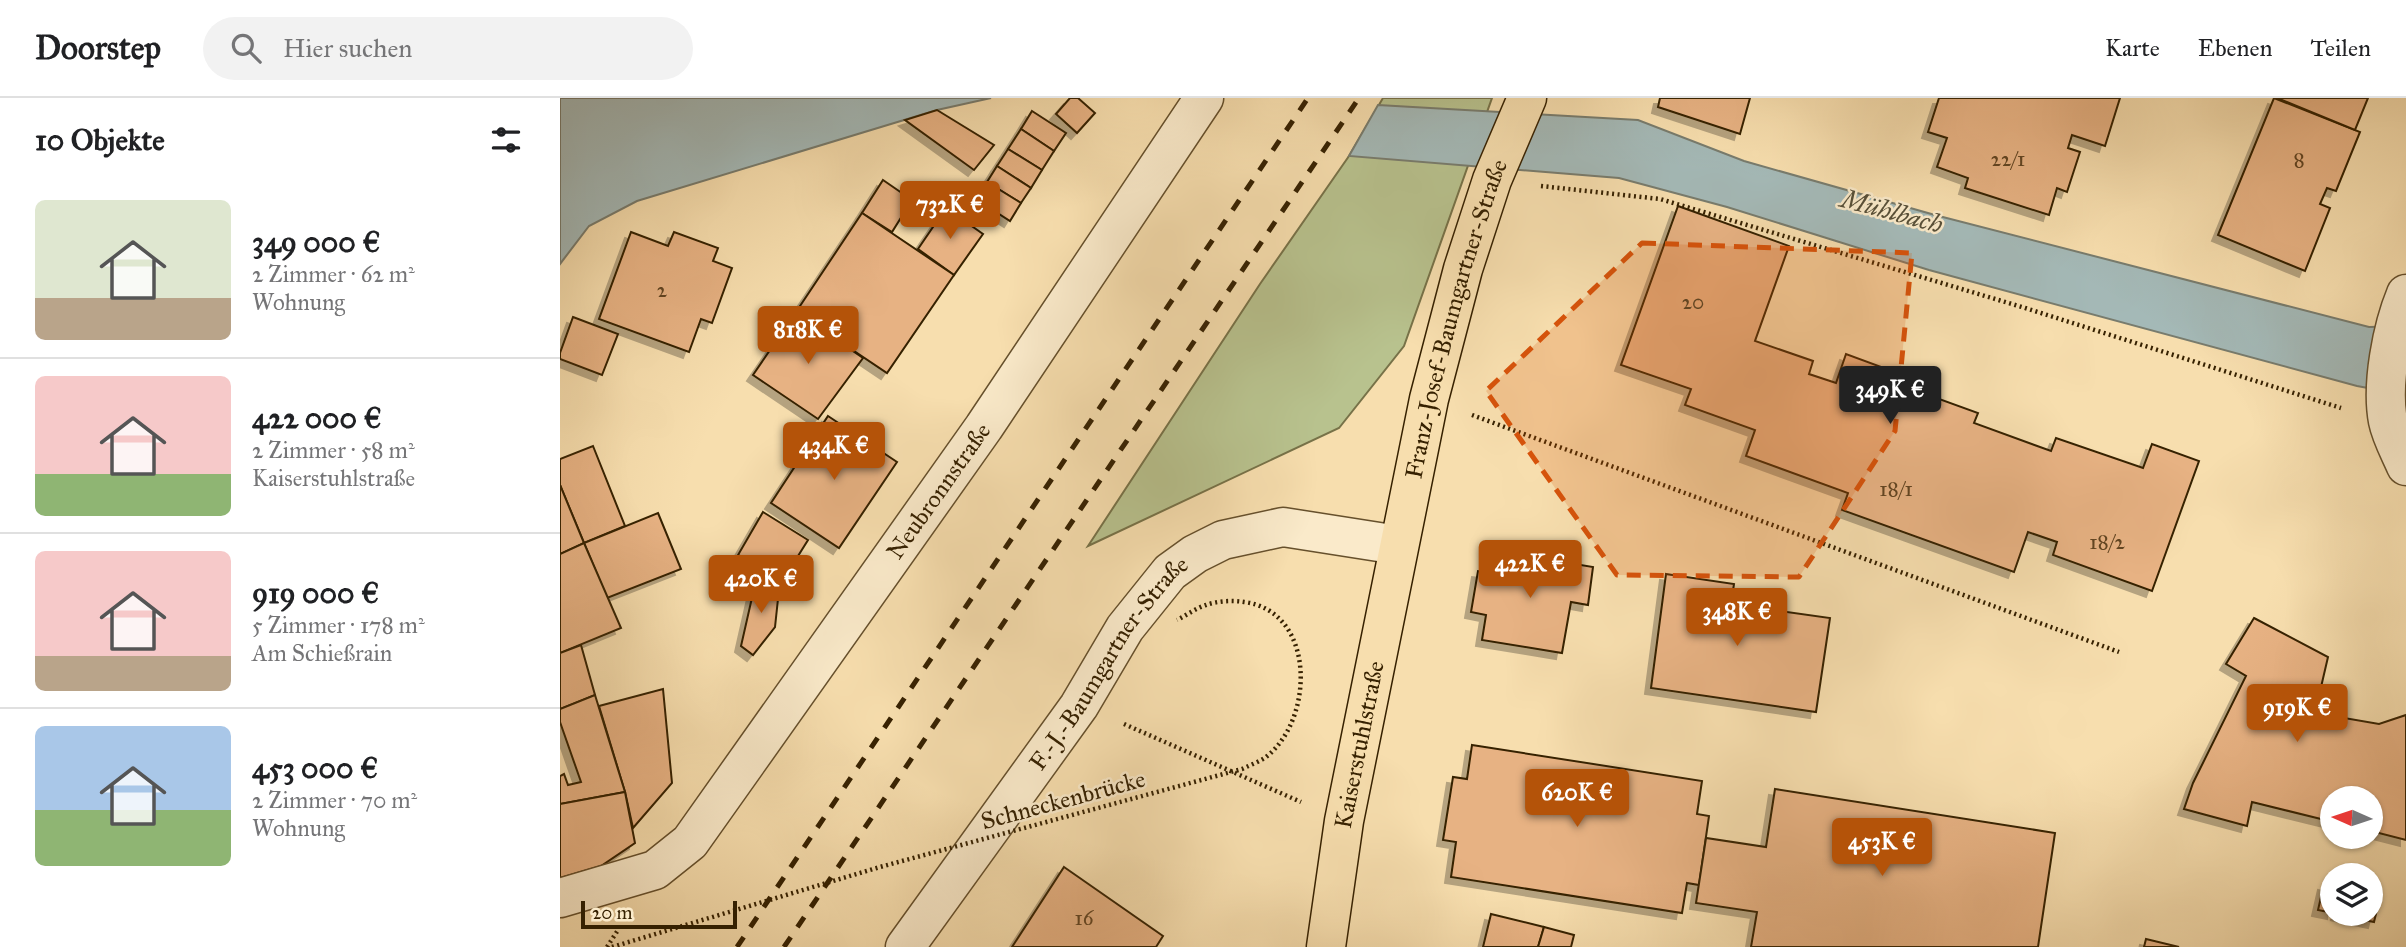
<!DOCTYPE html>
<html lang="de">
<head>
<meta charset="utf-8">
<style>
	body { margin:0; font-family:"IM FELL Great Primer",serif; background:#f2f2f2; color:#202124; height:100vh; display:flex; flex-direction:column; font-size:26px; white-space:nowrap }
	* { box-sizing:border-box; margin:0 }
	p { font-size:23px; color:#757577 }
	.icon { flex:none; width:38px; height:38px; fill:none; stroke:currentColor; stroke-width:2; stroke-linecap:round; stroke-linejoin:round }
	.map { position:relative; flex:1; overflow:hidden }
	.side { display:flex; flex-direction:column; background:#fff; width:560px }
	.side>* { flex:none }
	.needle { width:46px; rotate:273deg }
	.fabs { position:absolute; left:1760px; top:688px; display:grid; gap:14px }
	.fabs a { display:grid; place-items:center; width:63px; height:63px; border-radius:50%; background:#fff; box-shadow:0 2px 5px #0004; font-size:35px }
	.scale { position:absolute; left:21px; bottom:18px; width:156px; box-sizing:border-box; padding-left:7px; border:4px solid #362101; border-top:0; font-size:19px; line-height:24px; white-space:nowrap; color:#362101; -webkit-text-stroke:5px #faeaca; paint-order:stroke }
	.price { position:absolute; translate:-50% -60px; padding:0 16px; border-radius:7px; background:#b45309; color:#fff; font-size:23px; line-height:46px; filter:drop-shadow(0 2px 4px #0008) }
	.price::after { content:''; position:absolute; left:50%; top:42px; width:21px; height:16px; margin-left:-10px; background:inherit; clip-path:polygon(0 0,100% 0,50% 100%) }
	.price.on { background:#222; color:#fff }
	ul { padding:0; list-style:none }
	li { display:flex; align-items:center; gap:21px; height:175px; padding:0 35px }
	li+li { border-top:2px solid #e0e0e0 }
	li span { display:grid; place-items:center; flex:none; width:196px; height:140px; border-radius:10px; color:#555 }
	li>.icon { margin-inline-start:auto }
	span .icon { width:84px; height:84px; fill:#fffc; stroke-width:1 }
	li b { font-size:30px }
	h2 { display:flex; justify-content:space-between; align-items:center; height:84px; padding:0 35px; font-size:30px }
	header { display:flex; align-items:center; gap:42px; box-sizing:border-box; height:98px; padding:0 35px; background:#fff; border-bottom:2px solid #e0e0e0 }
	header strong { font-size:33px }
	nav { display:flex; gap:38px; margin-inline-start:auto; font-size:24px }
	.search { width:490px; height:63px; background:#f2f2f2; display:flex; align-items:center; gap:18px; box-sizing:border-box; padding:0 24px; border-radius:38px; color:#757577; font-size:26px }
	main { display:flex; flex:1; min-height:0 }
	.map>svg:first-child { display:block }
	.green { fill:#b8c28e; stroke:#777248; stroke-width:2 }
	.water { fill:#a4b9b7; stroke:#787c6e; stroke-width:2 }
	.building { fill:#e7b283; stroke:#362101; stroke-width:2; filter:url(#shadow) }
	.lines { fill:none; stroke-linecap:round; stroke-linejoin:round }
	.minor-casing { stroke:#66502c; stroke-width:41 }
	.major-casing { stroke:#362101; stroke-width:41 }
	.path { stroke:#362101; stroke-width:4.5; stroke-dasharray:2 3.5; stroke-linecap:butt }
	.minor { stroke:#faeaca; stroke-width:38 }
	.major { stroke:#f7deae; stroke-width:38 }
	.rail { stroke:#362101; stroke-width:5; stroke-dasharray:12 12; stroke-linecap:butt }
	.path-bridge { stroke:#362101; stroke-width:4.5; stroke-dasharray:2 3.5; stroke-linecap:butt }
	.marked { fill:#d6530b; fill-opacity:0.2; stroke:#d6530b; stroke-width:5; stroke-dasharray:14 9; stroke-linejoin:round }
	.labels { text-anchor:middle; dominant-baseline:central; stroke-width:5; stroke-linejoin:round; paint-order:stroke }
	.number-label { font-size:21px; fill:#624522 }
	.street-label { font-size:24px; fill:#362101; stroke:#faeaca }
	.water-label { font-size:26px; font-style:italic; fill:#574f38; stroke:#faeaca }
</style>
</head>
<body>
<header>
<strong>Doorstep</strong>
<div class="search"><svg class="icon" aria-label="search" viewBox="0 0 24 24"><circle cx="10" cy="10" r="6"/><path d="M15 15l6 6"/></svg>Hier suchen</div>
<nav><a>Karte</a><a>Ebenen</a><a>Teilen</a></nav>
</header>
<main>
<section class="side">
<h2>10 Objekte<svg class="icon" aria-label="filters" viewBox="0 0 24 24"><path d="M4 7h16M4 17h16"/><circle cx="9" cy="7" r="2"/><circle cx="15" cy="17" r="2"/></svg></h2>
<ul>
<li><span style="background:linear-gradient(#dfe7d0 70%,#b9a48a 0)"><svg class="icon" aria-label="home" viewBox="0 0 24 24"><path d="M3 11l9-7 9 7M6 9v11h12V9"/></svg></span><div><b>349 000 €</b><p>2 Zimmer · 62 m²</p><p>Wohnung</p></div></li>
<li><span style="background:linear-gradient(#f6c9c9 70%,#8fb573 0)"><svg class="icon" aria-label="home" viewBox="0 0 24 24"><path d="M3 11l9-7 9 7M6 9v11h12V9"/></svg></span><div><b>422 000 €</b><p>2 Zimmer · 58 m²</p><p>Kaiserstuhlstraße</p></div></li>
<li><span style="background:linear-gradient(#f6c9c9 75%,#b9a48a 0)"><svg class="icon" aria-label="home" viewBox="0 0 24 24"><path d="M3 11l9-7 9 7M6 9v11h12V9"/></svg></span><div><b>919 000 €</b><p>5 Zimmer · 178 m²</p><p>Am Schießrain</p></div></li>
<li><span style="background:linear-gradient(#a9c7e8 60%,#8fb573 0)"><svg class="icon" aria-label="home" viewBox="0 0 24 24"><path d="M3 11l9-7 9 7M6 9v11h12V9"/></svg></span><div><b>453 000 €</b><p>2 Zimmer · 70 m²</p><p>Wohnung</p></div></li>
</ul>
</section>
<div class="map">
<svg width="1846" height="849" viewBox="0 0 1846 849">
	<defs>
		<filter id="shadow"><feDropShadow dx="-6" dy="6" stdDeviation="0" flood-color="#0004"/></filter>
	</defs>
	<rect width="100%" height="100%" fill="#f7deae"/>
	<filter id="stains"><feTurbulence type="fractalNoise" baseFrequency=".00286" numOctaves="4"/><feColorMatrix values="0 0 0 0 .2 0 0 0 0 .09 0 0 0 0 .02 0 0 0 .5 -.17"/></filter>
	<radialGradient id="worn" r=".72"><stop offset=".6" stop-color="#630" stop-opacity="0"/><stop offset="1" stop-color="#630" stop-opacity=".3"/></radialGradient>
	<path class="green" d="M 823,0 L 932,0 L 844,248 L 779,330 L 528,448 L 700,186 L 789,58 Z"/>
	<g class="water">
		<path d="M 0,0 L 431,0 L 377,12 L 77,103 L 29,128 L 0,166 Z"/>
		<path d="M 818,7 L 1078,22 L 1184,63 L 1375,117 L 1809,229 L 1846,228 L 1846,297 L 1797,288 L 1369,172 L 1167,109 L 1059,80 L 789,58 Z"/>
	</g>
	<g class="building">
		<path d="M 510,0 L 518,0 L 535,15 L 517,35 L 496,16 Z"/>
		<path d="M 1100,0 L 1190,0 L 1180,36 L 1098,9 Z"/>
		<path d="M 1379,0 L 1560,0 L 1545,48 L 1512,37 L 1508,50 L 1520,54 L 1507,94 L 1497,90 L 1489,117 L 1405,90 L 1408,80 L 1377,69 L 1387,40 L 1368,34 Z"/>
		<path d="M 1714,0 L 1800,34 L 1776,93 L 1767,90 L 1760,106 L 1770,110 L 1745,173 L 1658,137 Z"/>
		<path d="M 1717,0 L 1808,0 L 1795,32 Z"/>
		<path d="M 377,12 L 434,47 L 414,72 L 345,22 Z"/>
		<path d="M 472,13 L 506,35 L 494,53 L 461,31 Z"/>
		<path d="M 461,31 L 494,53 L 482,72 L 448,51 Z"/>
		<path d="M 448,51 L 482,72 L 471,90 L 437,68 Z"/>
		<path d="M 437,68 L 471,90 L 461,105 L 427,84 Z"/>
		<path d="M 323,82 L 352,102 L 332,134 L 302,115 Z"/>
		<path d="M 427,84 L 461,105 L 450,123 L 416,101 Z"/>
		<path d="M 1118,108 L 1229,148 L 1195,243 L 1253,263 L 1249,276 L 1276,285 L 1286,256 L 1335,274 L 1332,284 L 1418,315 L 1414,325 L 1491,353 L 1496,340 L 1583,370 L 1592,346 L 1639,363 L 1592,493 L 1493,457 L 1497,444 L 1468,434 L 1454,474 L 1282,412 L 1288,395 L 1186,358 L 1195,332 L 1125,307 L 1131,291 L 1061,267 Z"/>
		<path d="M 386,110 L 423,136 L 394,177 L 358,151 Z"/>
		<path d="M 302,115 L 394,177 L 327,275 L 236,214 Z"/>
		<path d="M 71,134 L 108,148 L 114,134 L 158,150 L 153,163 L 172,170 L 152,225 L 141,221 L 129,254 L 39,221 Z"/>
		<path d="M 236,214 L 303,260 L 258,321 L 193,277 Z"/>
		<path d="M 13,219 L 58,236 L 42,277 L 0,261 L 0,255 Z"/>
		<path d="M 268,318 L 337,364 L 279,450 L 211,405 Z"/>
		<path d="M 33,348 L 65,428 L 24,445 L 0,387 L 0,361 Z"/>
		<path d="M 0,387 L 24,445 L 0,456 Z"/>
		<path d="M 203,414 L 248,442 L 233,466 L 220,460 L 215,476 L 178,457 Z"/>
		<path d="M 98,415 L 121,471 L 47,500 L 24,445 Z"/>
		<path d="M 24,445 L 61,530 L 0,555 L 0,456 Z"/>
		<path d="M 937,453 L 1033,469 L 1028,507 L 1011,504 L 1002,555 L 922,542 L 926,517 L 911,514 L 918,473 L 933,475 Z"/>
		<path d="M 1106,476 L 1174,486 L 1171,506 L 1270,520 L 1256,614 L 1091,590 Z"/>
		<path d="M 196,482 L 220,482 L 215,529 L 193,557 L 181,548 Z"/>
		<path d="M 1694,520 L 1768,559 L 1755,615 L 1819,626 L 1846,617 L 1846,742 L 1811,733 L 1811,700 L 1773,700 L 1773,724 L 1692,704 L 1687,728 L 1624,711 L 1633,685 L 1686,578 L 1666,566 Z"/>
		<path d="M 21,547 L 35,597 L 0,611 L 0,555 Z"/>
		<path d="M 103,591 L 112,685 L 73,730 L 65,694 L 39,608 Z"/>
		<path d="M 35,597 L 65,694 L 0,706 L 0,678 L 4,676 L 8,687 L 21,684 L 0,624 L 0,611 Z"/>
		<path d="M 912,647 L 1142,683 L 1137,716 L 1149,718 L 1139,787 L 1127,785 L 1122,815 L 891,779 L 896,744 L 883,742 L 893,679 L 907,681 Z"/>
		<path d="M 1215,691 L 1495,735 L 1478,849 L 1191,849 L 1197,814 L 1136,805 L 1146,740 L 1206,749 Z"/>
		<path d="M 65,694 L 75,745 L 41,768 L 0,780 L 0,706 Z"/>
		<path d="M 504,769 L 603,838 L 596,849 L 452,849 Z"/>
		<path d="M 1764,786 L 1773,788 L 1773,815 L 1758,812 Z"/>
		<path d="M 1811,797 L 1820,799 L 1814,824 L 1776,816 L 1811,816 Z"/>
		<path d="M 931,816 L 984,829 L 978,849 L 923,849 Z"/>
		<path d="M 984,829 L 1014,837 L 1011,849 L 978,849 Z"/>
		<path d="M 1586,841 L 1619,849 L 1584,849 Z"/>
	</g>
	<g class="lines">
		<g class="minor-casing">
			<g id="minor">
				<path d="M 1846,196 C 1832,230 1821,286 1828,323 C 1831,338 1840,354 1846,368"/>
				<path id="s1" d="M 0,800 L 95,772 L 130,744 L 424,329 L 644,0"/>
				<path id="s2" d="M 345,849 L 519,608 L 565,530 L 610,474 L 635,456 L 663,442 L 723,429 L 838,447"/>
			</g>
		</g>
		<g class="major-casing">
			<g id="major">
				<path id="s3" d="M 766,849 L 784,723 L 869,301 L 903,171 L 932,82 L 967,0"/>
			</g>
		</g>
		<g class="path">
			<path d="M 981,88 L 1100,101 L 1462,209 L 1781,310"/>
			<path d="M 912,317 L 1559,554"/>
			<path d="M 564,626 L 741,704"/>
			<path d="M 47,849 L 58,832"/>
		</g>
		<use href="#minor" class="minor"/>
		<use href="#major" class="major"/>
		<g class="rail">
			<path d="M 177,849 L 748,0"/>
			<path d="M 224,849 L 799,0"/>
		</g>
		<path class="path-bridge" d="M 52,849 L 320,769 L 682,671 C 690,667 699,664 706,659 C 755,621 756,513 684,504 C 672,502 657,503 646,507 C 636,510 627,517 617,522"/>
	</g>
	<path class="marked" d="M 1082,145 L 1352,155 L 1335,333 L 1239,479 L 1057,477 L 926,293 Z"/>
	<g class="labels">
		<g class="number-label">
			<text x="1448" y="61">22/1</text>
			<text x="1739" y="62">8</text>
			<text x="102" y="192">2</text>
			<text x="1133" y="204">20</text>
			<text x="1336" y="391">18/1</text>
			<text x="1547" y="444">18/2</text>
			<text x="524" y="820">16</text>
		</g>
		<g class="street-label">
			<text stroke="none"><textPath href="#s3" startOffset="642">Franz-Josef-Baumgartner-Straße</textPath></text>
			<text stroke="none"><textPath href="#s1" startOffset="574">Neubronnstraße</textPath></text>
			<text stroke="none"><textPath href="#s2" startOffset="350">F.-J.-Baumgartner-Straße</textPath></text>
			<text stroke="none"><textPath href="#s3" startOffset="205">Kaiserstuhlstraße</textPath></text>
			<text transform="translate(503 702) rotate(-15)">Schneckenbrücke</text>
		</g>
		<g class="water-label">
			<text transform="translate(1332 113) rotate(15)">Mühlbach</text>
		</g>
	</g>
	<rect width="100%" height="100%" filter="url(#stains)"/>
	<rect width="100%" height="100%" fill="url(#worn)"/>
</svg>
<div class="fabs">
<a><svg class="needle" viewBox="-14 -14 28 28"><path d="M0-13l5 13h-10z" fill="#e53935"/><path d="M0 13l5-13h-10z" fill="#757577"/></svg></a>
<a><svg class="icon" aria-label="layers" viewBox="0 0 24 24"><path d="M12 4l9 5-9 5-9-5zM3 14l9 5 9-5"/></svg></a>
</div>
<div class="scale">20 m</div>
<b class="price" style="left:390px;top:143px">732K €</b>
<b class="price" style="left:248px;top:268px">818K €</b>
<b class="price on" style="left:1330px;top:328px">349K €</b>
<b class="price" style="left:274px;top:384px">434K €</b>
<b class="price" style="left:970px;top:502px">422K €</b>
<b class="price" style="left:201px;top:517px">420K €</b>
<b class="price" style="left:1177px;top:550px">348K €</b>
<b class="price" style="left:1737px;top:646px">919K €</b>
<b class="price" style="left:1017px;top:731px">620K €</b>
<b class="price" style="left:1322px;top:780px">453K €</b>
</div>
</main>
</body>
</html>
